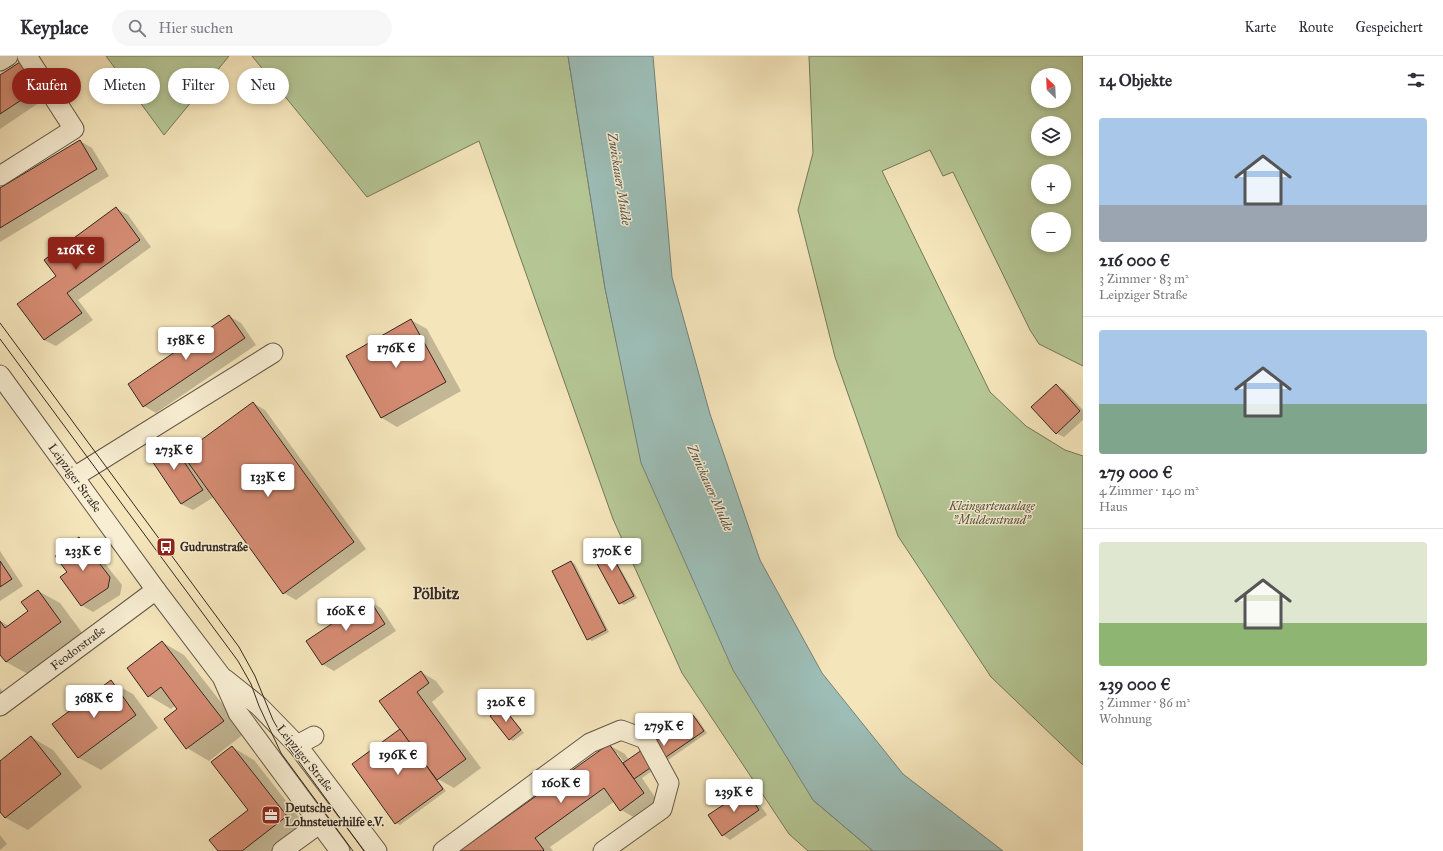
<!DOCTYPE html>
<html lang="de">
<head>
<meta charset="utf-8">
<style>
	body { margin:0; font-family:"IM FELL Great Primer",serif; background:#f7f7f7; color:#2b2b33; height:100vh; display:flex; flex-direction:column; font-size:15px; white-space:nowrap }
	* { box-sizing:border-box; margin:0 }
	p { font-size:13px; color:#7c7c81 }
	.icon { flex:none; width:22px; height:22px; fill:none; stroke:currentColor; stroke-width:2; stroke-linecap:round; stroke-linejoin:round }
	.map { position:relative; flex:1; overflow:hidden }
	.sheet { display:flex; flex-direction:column; background:#fff; width:360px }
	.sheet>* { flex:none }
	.top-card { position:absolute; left:12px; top:12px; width:380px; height:36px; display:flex; gap:8px }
	.needle { width:26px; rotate:336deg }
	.tools { position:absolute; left:1031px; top:12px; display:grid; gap:8px }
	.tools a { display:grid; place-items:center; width:40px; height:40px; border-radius:50%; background:#fff; box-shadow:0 2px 6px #0003; font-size:20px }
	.price { position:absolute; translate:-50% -34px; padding:0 9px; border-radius:4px; background:#fff; color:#222; font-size:13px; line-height:26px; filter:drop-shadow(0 1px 2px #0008) }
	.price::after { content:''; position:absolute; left:50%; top:24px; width:12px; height:9px; margin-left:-6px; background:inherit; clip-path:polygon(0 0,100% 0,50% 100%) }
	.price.current { background:#8f2418; color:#fff }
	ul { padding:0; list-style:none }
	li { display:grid; align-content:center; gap:8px; height:212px; padding:0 16px }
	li+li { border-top:1px solid #e1e1e2 }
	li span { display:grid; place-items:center; height:124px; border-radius:4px; color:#555 }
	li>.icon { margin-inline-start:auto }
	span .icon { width:72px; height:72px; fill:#fffc; stroke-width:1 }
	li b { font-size:17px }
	h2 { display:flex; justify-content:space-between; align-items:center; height:48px; padding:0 16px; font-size:17px }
	.chip { padding:0 14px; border-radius:18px; background:#fff; box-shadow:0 2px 6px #0003; font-size:14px; line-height:36px }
	.chip.current { background:#8f2418; color:#fff }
	header { display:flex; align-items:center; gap:24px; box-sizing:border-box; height:56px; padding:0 20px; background:#fff; border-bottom:1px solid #e1e1e2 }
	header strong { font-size:19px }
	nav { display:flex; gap:22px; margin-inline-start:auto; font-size:14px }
	.search { width:280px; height:36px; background:#f7f7f7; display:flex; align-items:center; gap:10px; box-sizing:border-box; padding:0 14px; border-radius:22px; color:#7c7c81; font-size:15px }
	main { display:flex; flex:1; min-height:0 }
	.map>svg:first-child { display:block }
	.green { fill:#b5c695; stroke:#74775c; fill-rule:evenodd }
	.water { fill:#9dbeb7; stroke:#73827b }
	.shadow { fill:#0003; fill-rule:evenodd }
	.building { fill:#d58c73; stroke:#342822 }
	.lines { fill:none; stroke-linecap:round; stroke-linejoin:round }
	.minor-casing { stroke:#645748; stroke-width:21 }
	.minor { stroke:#f8eed3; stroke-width:19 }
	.tram { stroke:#342822; stroke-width:1 }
	.labels { text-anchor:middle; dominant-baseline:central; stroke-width:3; stroke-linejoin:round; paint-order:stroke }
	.street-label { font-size:12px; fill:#342822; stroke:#f8eed3 }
	.park-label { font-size:12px; font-style:italic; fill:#54503f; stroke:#f8eed3 }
	.poi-label { font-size:12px; font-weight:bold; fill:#342822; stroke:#f8eed3; text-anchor:start }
	.water-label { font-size:13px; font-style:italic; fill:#54554f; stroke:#f8eed3 }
	.district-label { font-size:16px; font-weight:bold; fill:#342822; stroke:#f8eed3 }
</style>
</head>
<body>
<header>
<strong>Keyplace</strong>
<div class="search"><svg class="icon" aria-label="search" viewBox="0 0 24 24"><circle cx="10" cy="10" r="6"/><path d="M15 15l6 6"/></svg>Hier suchen</div>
<nav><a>Karte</a><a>Route</a><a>Gespeichert</a></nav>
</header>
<main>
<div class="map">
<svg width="1083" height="795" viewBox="0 0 1083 795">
	<rect width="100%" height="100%" fill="#f5e5bb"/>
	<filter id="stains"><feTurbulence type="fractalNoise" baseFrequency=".005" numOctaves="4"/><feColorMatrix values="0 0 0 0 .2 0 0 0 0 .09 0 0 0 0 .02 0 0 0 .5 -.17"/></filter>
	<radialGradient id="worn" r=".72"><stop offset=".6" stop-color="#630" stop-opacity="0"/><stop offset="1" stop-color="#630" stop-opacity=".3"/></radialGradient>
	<g class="green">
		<path d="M 106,0 L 229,0 L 164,79 Z"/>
		<path d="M 252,0 L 568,0 L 605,232 L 642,407 L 813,744 L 873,795 L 808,795 L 789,778 L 682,617 L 613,463 L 479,85 L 367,141 Z"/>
		<path d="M 809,0 L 1083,0 L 1083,310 L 1039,288 L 1030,274 L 953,116 L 943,120 L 930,94 L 882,115 L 990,336 L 1026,370 L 1065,394 L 1083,400 L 1083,709 L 991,621 L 898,480 L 835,301 L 798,154 L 813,97 ZM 1038,19 L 1064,19 L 1064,45 L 1038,45 ZM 1038,67 L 1064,67 L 1064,93 L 1038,93 ZM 1038,115 L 1064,115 L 1064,141 L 1038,141 ZM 1038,163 L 1064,163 L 1064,189 L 1038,189 Z"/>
	</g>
	<path class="water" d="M 568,0 L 653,0 L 672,221 L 710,358 L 760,504 L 822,617 L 903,718 L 1003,795 L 873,795 L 813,744 L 733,614 L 641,407 L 605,232 Z"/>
	<g class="shadow">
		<path d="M 20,7 L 49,40 L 0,73 L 0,21 Z"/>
		<path d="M 80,85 L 92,92 L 109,120 L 0,186 L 0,134 Z"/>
		<path d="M 116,152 L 128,159 L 151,191 L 78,244 L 93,264 L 56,290 L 44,284 L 58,220 Z"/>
		<path d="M 229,260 L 241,267 L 256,289 L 156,357 L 144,350 Z"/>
		<path d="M 411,264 L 427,273 L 461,335 L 397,371 L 382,362 Z"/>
		<path d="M 1056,330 L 1064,334 L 1083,354 L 1083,364 L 1064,381 L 1056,377 Z"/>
		<path d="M 253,347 L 265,354 L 366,493 L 296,544 L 284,537 L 214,441 L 193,454 L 181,448 L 168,383 L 180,390 L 185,397 Z"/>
		<path d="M 79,483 L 91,490 L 122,529 L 120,539 L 93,556 L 81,549 L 68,517 Z"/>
		<path d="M 604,486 L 607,489 L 637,542 L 624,549 L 620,547 Z"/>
		<path d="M 0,495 L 23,530 L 0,545 Z"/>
		<path d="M 571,506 L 575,508 L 609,576 L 592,585 L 588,583 Z"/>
		<path d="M 38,535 L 60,547 L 83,578 L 28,618 L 6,606 L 0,597 L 0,565 L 9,570 L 29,555 Z"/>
		<path d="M 369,545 L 381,552 L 396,575 L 334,615 L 322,608 Z"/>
		<path d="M 162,586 L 184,599 L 245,677 L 209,705 L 187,692 L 179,653 L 176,649 L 171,653 L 149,640 Z"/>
		<path d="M 421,616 L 436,625 L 444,636 L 432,646 L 481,712 L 454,732 L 436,722 L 446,735 L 400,769 L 396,767 L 400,675 Z"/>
		<path d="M 111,626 L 133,638 L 158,672 L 101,714 L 79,702 Z"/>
		<path d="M 0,632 L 4,637 L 0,640 Z"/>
		<path d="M 503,652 L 506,654 L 524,677 L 513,685 L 509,683 Z"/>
		<path d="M 693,660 L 697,662 L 707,677 L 642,722 L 659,747 L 637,763 L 621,754 L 615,745 L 550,791 L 553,795 L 461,795 L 609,689 L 625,698 L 629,704 ZM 617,697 L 625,708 L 622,708 L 615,698 Z"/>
		<path d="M 31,681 L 53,694 L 82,731 L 28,774 L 6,762 L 0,754 L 0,706 Z"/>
		<path d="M 232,691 L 254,704 L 308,773 L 280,795 L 219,795 L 250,754 Z"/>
		<path d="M 746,735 L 753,739 L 767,759 L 730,784 L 723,779 Z"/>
		<path d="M 0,779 L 7,788 L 0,794 Z"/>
	</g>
	<g class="building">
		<path d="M 20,6 L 38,33 L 0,58 L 0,19 Z"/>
		<path d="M 80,84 L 97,113 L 0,172 L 0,132 Z"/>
		<path d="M 116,151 L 140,184 L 67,237 L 82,257 L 44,284 L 17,248 L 56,220 L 44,204 Z"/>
		<path d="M 229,259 L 245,282 L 143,351 L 128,328 Z"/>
		<path d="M 411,263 L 446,326 L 381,362 L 346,300 Z"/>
		<path d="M 1056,328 L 1080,355 L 1056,378 L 1031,351 Z"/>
		<path d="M 253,346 L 354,486 L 283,538 L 182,398 Z"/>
		<path d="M 168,382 L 203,434 L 181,448 L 146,396 Z"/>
		<path d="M 79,481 L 110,521 L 108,532 L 81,550 L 60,521 L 67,516 L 55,500 Z"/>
		<path d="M 604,485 L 634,540 L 619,548 L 589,493 Z"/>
		<path d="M 0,505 L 12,523 L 0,531 Z"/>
		<path d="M 571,505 L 606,574 L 587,584 L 552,515 Z"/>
		<path d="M 38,534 L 61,566 L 6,606 L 0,599 L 0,565 L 5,572 L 28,555 L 21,546 Z"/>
		<path d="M 369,543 L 385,568 L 322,609 L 306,585 Z"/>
		<path d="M 162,585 L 224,665 L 186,693 L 164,663 L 177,653 L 161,631 L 148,641 L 127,612 Z"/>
		<path d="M 421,615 L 429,627 L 417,636 L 466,703 L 437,724 L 379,645 Z"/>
		<path d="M 111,624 L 136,659 L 78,702 L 52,668 Z"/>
		<path d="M 502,650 L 521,674 L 509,684 L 490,660 Z"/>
		<path d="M 693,659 L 704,675 L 634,723 L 623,707 Z"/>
		<path d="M 400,673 L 443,733 L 395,768 L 352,708 Z"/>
		<path d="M 31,680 L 61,718 L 5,762 L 0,756 L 0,705 Z"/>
		<path d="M 609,688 L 644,737 L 620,755 L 604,732 L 535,782 L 544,794 L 543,795 L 459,795 Z"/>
		<path d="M 232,690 L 287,760 L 242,795 L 218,795 L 209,784 L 248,754 L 211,706 Z"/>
		<path d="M 746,734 L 759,754 L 722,780 L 708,759 Z"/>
	</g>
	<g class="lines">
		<g class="minor-casing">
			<g id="minor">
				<path d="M 0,5 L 8,0"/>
				<path d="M 0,120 L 74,73 L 27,0"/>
				<path d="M 0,319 L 156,534 L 222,621 L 238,657 L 340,795"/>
				<path d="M 74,421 L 273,297"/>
				<path d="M 225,623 L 259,650 L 297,689 L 377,795"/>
				<path d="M 0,650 L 156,534"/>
				<path d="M 297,689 L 314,680"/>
				<path d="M 282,795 L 319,768"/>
				<path d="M 443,795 L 590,687 L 621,674 L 645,683 L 669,727 L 662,753 L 603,795"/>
			</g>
		</g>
		<use href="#minor" class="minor"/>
		<g class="tram">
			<path d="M 0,267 L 239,591 L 255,620 L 273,664 L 289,692 L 364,795"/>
			<path d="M 0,283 L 238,605 L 251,628 L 259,650 L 281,697 L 353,795"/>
		</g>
	</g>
	<defs>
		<g id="bus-square" transform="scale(1)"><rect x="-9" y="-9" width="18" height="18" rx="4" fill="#8f2418" stroke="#f8eed3"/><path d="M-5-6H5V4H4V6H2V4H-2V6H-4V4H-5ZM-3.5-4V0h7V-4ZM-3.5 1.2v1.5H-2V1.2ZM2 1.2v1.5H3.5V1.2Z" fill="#fff"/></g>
		<g id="office-square" transform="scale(1)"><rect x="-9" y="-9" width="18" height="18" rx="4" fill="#8f2418" stroke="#f8eed3"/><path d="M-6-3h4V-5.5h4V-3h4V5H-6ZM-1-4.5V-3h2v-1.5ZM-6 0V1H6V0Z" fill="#fff"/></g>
	</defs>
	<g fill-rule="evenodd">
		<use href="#bus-square" x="166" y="491"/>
		<use href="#office-square" x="271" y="759"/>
	</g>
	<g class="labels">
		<g class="street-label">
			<text transform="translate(75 422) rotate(54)">Leipziger Straße</text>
			<text transform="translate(78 592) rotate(-37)">Feodorstraße</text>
			<text transform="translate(305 702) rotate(51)">Leipziger Straße</text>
		</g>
		<g class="park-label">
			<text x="992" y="450">Kleingartenanlage<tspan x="992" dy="14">"Muldenstrand"</tspan></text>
		</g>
		<g class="poi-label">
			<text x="180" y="491">Gudrunstraße</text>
			<text x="285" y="752">Deutsche<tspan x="285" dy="14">Lohnsteuerhilfe e.V.</tspan></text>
		</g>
		<g class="water-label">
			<text transform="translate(619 123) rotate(81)">Zwickauer Mulde</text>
			<text transform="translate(710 432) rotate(66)">Zwickauer Mulde</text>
		</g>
		<g class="district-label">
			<text x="436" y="537">Pölbitz</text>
		</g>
	</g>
	<rect width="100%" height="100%" filter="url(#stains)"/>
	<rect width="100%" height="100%" fill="url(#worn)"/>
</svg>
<div class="tools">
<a><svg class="needle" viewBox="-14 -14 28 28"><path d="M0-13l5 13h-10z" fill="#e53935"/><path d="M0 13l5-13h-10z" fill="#7c7c81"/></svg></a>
<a><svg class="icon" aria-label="layers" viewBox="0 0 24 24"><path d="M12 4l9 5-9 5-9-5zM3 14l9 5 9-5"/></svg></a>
<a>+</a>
<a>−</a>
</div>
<b class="price current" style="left:76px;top:215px">216K €</b>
<b class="price" style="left:186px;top:305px">158K €</b>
<b class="price" style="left:396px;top:313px">176K €</b>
<b class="price" style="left:174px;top:415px">273K €</b>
<b class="price" style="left:268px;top:442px">133K €</b>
<b class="price" style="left:83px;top:516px">233K €</b>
<b class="price" style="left:612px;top:516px">370K €</b>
<b class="price" style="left:346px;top:576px">160K €</b>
<b class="price" style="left:94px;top:663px">368K €</b>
<b class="price" style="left:506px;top:667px">320K €</b>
<b class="price" style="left:664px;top:691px">279K €</b>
<b class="price" style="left:398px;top:720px">196K €</b>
<b class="price" style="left:561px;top:748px">160K €</b>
<b class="price" style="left:734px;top:757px">239K €</b>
<div class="top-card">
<a class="chip current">Kaufen</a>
<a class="chip">Mieten</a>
<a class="chip">Filter</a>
<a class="chip">Neu</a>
</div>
</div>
<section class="sheet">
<h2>14 Objekte<svg class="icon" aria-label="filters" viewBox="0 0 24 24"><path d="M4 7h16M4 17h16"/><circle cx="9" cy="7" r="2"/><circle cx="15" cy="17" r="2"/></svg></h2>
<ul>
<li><span style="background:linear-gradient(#a9c7e8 70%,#9aa5b1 0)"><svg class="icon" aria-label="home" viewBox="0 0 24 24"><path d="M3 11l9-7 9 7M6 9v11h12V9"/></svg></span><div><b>216 000 €</b><p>3 Zimmer · 83 m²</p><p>Leipziger Straße</p></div></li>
<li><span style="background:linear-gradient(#a9c7e8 60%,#7fa58c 0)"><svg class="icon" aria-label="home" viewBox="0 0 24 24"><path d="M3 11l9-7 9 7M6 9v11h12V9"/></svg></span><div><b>279 000 €</b><p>4 Zimmer · 140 m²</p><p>Haus</p></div></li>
<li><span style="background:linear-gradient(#dfe7d0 65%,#8fb573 0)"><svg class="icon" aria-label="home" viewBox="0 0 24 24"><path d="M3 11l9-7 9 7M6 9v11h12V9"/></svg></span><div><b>239 000 €</b><p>3 Zimmer · 86 m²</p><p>Wohnung</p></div></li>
</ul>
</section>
</main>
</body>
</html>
